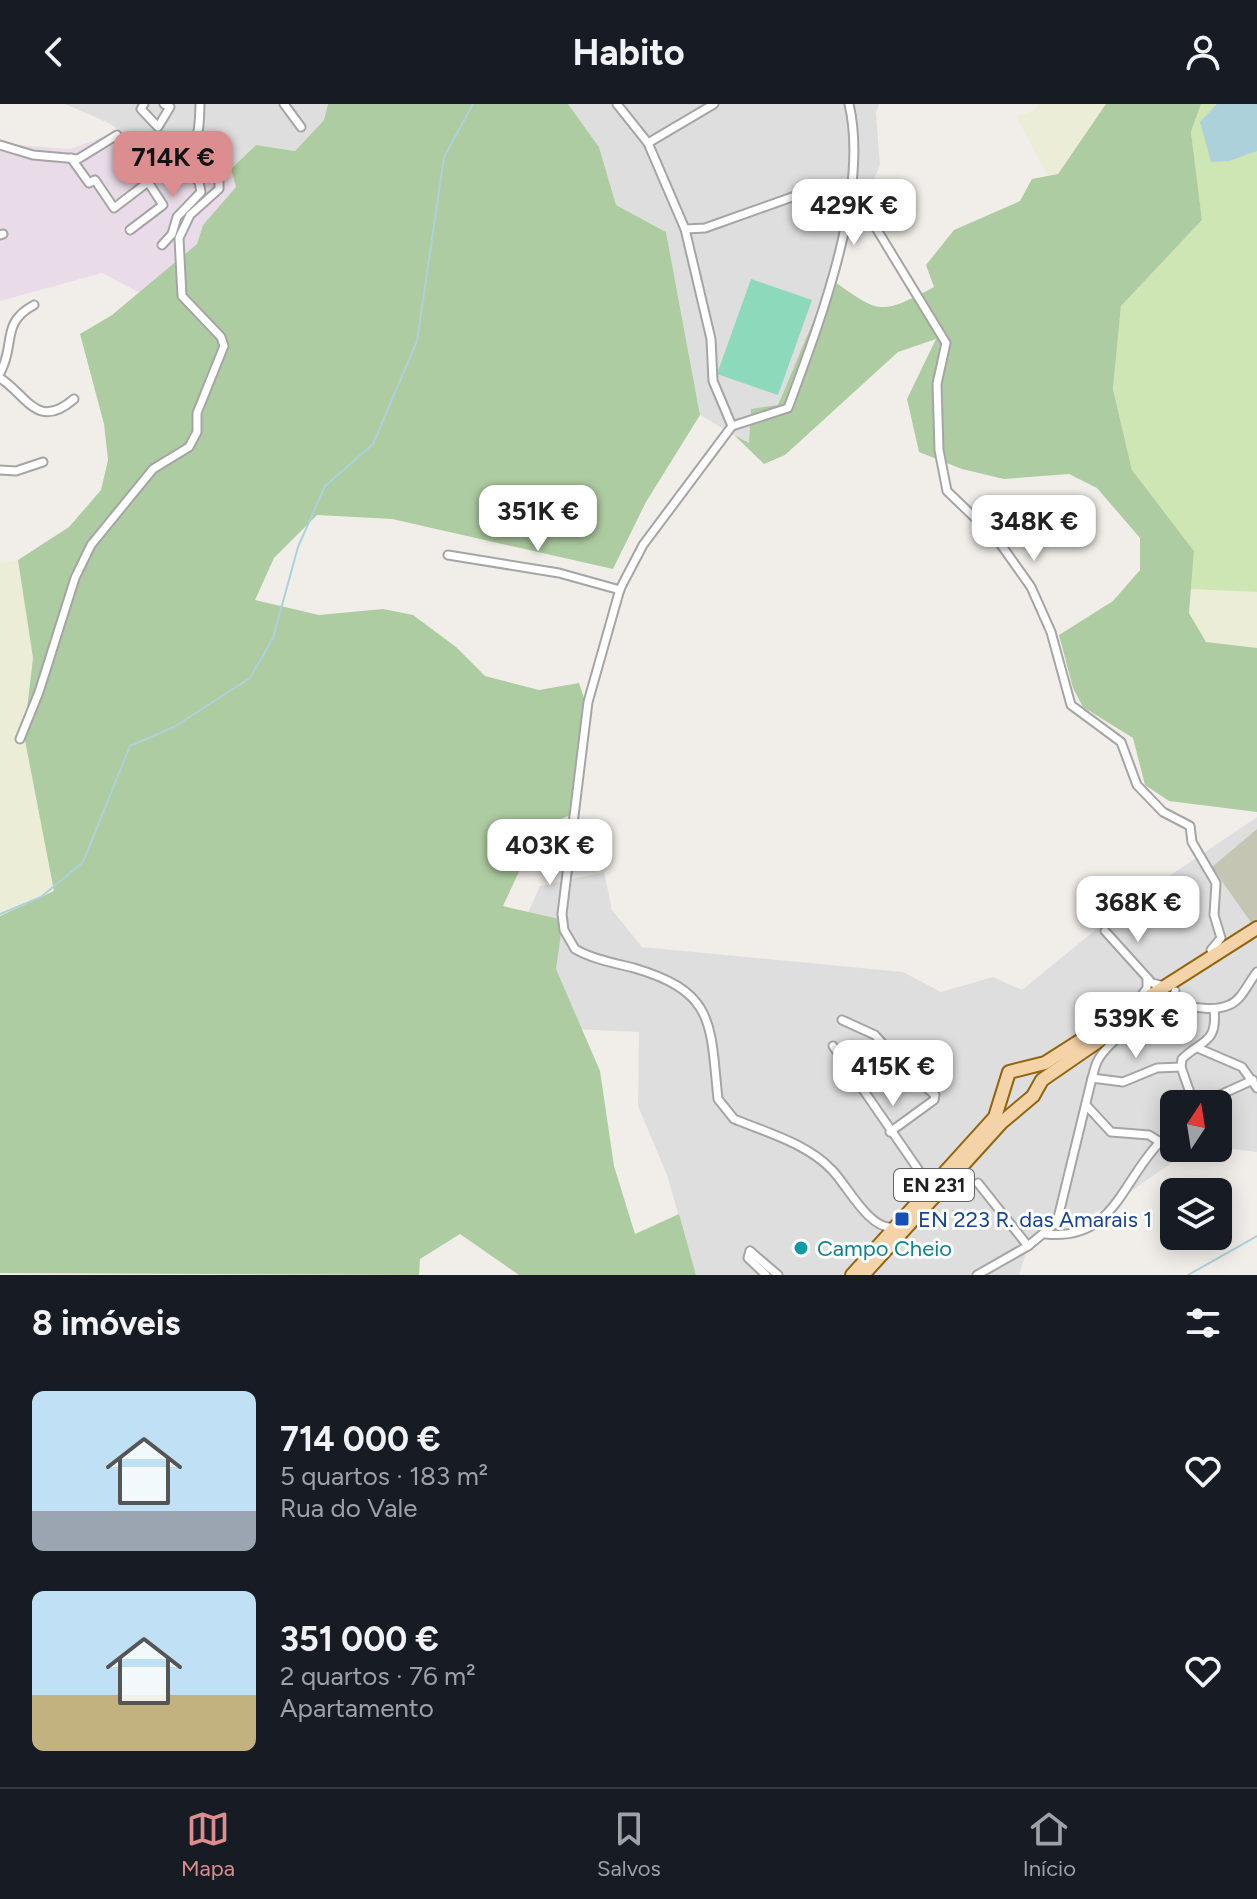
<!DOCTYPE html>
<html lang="pt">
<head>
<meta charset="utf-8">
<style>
	body { margin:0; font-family:Figtree,sans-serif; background:#20242c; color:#f1f3f6; height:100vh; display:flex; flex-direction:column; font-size:30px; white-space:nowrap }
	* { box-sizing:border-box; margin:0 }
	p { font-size:26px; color:#9ea1a6 }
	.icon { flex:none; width:44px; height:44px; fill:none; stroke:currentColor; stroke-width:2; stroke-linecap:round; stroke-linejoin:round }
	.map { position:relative; height:1171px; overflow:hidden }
	.panel { display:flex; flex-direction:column; background:#171b24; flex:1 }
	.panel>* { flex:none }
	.needle { width:52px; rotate:12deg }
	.controls { position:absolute; left:1160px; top:986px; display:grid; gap:16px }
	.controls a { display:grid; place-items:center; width:72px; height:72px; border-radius:12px; background:#171b24; box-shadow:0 4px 20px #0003; font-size:40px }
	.price { position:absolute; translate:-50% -68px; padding:0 18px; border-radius:16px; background:#fff; color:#222; font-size:26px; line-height:52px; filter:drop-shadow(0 2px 4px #0008) }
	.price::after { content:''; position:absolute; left:50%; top:48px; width:24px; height:18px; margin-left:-12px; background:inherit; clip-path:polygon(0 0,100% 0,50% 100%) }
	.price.on { background:#dc8d8f; color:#111 }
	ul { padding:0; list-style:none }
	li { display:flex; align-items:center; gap:24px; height:200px; padding:0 32px }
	li span { display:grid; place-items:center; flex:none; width:224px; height:160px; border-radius:12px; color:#555 }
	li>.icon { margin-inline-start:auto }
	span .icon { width:96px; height:96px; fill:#fffc; stroke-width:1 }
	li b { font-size:34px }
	h2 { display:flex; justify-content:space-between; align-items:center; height:96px; padding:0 32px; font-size:34px }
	header { display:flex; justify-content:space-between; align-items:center; height:104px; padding:0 32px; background:#171b24; font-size:36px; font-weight:700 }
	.menu { display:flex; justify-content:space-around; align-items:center; height:112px; border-top:2px solid #363941; background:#171b24; font-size:22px; color:#9ea1a6 }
	.menu a { display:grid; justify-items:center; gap:4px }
	.menu .on { color:#dc8d8f }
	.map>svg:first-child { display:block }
	.residential { fill:#dfdede }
	.industrial { fill:#e9dbe7 }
	.construction { fill:#c5c5b4 }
	.farmland { fill:#ecedd6 }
	.grass { fill:#cde6b3 }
	.forest { fill:#aecca1 }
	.pitch { fill:#8dd9bb }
	.water { fill:#add1da }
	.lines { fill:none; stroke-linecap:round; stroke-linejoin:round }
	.stream { stroke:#add1da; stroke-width:2 }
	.minor-casing { stroke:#a5a5a5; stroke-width:11 }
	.primary-casing { stroke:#92640c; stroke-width:16 }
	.minor { stroke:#fff; stroke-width:7 }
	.primary { stroke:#f5d3a9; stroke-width:12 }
	.transit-dot { fill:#1a4fb4; stroke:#fff; stroke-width:3 }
	.culture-dot { fill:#0f9aa8; stroke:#fff; stroke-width:3 }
	.labels { text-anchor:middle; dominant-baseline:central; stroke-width:6; stroke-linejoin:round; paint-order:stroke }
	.shield { fill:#fff; stroke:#646464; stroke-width:2 }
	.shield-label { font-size:20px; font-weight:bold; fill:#212121 }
	.transit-label { font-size:22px; fill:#164399; stroke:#fff; text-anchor:start }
	.culture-label { font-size:22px; fill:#0d838f; stroke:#fff; text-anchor:start }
</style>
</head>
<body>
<header><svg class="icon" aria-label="back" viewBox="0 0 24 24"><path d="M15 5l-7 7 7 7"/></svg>Habito<svg class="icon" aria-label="person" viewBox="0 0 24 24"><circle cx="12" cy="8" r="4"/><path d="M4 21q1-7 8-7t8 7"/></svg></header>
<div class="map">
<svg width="1257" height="1171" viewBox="0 0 1257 1171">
	<rect width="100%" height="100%" fill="#f1eee9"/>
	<g class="residential">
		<path d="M 65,0 L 328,0 L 324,16 L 295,47 L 256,41 L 231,65 L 188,40 L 154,57 L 111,20 Z"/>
		<path d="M 568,0 L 879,0 L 876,9 L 880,61 L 778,301 L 749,340 L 700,311 L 666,128 L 616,101 L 599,43 Z"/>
		<path d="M 1257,713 L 1257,1048 L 1218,1043 L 1218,1000 L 1174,1000 L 1174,1044 L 1193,1044 L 1114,1099 L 1028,1142 L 1019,1171 L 696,1171 L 667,1071 L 638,1002 L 639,928 L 547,924 L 507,856 L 540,782 L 604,768 L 612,806 L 642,843 L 903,868 L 941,888 L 993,873 L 1022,886 L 1126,801 Z"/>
	</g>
	<path class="industrial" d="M 120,27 L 154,56 L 188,40 L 231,65 L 236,83 L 203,121 L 197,140 L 140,189 L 102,169 L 0,197 L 0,40 L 70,45 Z"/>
	<path class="construction" d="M 1257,725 L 1257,817 L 1252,820 L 1212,763 Z"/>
	<g class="farmland">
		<path d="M 1038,0 L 1107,0 L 1057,70 L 1048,72 L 1016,12 L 1033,7 Z"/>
		<path d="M 18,456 L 33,554 L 24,632 L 54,787 L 0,812 L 0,459 Z"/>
		<path d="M 1191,485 L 1257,488 L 1257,544 L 1206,538 L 1189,509 Z"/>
	</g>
	<path class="grass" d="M 1201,0 L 1257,0 L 1257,488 L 1191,485 L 1194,447 L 1132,366 L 1113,285 L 1121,202 L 1202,116 L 1191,28 Z"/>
	<g class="forest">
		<path d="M 328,0 L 568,0 L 599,43 L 616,101 L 666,128 L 700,311 L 646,398 L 613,465 L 392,415 L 317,411 L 274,454 L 255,496 L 319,511 L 383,505 L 413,511 L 456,543 L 485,572 L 539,586 L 579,579 L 587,603 L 577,708 L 548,721 L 523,759 L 503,802 L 563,816 L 556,865 L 600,967 L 614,1062 L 635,1130 L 679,1110 L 696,1171 L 519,1171 L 460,1130 L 420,1155 L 419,1171 L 0,1169 L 0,812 L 54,787 L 24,631 L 33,554 L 18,456 L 69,423 L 101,386 L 108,356 L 104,320 L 80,230 L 112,211 L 197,140 L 203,121 L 236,83 L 231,65 L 256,41 L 295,47 L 324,16 Z"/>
		<path d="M 1106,0 L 1201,0 L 1191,28 L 1202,116 L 1121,202 L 1113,285 L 1132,366 L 1194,447 L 1189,509 L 1206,538 L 1257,544 L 1257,708 L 1169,697 L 1145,681 L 1133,634 L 1083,603 L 1073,584 L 1059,531 L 1113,497 L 1140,466 L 1140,434 L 1097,384 L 1069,370 L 1004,375 L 962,365 L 919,348 L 907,295 L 936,235 L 898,248 L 785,351 L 764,360 L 734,331 L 749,339 L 751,305 L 778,301 L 831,175 C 881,211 880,211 934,183 L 926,161 L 954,126 L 1020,97 L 1032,75 L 1058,70 Z"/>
	</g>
	<path class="pitch" d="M 751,175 L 812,196 L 778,291 L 717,270 Z"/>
	<path class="water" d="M 1217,0 L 1257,0 L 1257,47 L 1229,57 L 1211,58 L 1200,18 Z"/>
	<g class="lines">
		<g class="stream">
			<path d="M 0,810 L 41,793 L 83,758 L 130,642 L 174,623 L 250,574 L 273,534 L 298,443 L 325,382 L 373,340 L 417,237 L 444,53 L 473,0"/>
			<path d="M 1188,1171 L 1257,1132"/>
		</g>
		<g class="minor-casing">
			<g id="minor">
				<path d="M 144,0 L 141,5 L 158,23 L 170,3 L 164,0"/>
				<path d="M 284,0 L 301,23"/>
				<path d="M 617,0 L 648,39 L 685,125 L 711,235 L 713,277 L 732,322"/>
				<path d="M 849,0 C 870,89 819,220 788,304 L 732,322 L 643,441 L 620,485 L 588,598 L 562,810 L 564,826 L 575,845 C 592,855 614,859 634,864 C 716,888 710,920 718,995 L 734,1015 C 766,1028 808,1040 832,1066 C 847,1081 869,1126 893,1123"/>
				<path d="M 648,39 L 714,0"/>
				<path d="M 0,41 L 33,51 L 78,55 L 117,31 L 139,61 L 155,65 C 195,41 199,49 200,0"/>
				<path d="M 71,54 L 89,79 L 95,76 L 114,104 L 148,78 L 163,101 L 130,126"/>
				<path d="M 847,96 L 876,124 L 946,239 L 937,280 L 939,346 L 947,387 L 997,435 L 1031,483 L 1051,528 L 1071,601 L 1121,638 L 1137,681 L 1163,708 L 1190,722 L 1192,738 L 1216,779 L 1214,811 L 1221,834 L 1211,846"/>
				<path d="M 685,125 L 705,124 L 795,92 L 847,96"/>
				<path d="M 0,131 L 3,130"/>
				<path d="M 162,141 L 172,130 L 177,113 L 201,88 L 199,78 L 175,53"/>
				<path d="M 0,269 C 16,241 0,219 34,201"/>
				<path d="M 0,274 C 27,291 37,327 74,295"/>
				<path d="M 0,366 L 16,367 L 43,358"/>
				<path d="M 448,451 L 559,469 L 620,486"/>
				<path d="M 20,635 L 39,588 L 75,474 L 91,441 L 153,365 L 189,343 L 197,328 L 197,309 L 224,242 L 221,233 L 182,192 L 179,134 L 190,111 L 219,85 L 219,73 L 197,40"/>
				<path d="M 1105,827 L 1152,879 L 1164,882"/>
				<path d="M 1159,897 L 1172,901 L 1175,887"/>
				<path d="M 1136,899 L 1147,884 L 1147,876"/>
				<path d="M 842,916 L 875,931 L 908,968 L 935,991 L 934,996 L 890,1028"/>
				<path d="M 833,942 L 931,1084"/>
				<path d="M 1200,945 L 1242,963 L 1257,984"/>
				<path d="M 1092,974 L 1123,978 L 1157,964 L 1181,963"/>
				<path d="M 1194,1000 L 1181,963 L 1182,955 C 1201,936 1218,940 1214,905"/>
				<path d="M 1200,1000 L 1253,976"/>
				<path d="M 1086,1001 L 1111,1028 L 1149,1031 L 1160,1038 L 1174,1033"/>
				<path d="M 978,1079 L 1028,1142"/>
				<path d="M 1046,1130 C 1114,1137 1121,1078 1160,1038"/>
				<path d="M 750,1147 L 778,1171"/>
				<path d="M 750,1147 L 748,1154 L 766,1171"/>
				<path d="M 977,1171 L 1028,1142 L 1057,1118 L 1092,974 C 1094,968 1095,961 1098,956 C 1107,939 1154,902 1173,901 C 1193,901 1210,909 1229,901 C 1242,896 1248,879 1257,868"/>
			</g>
		</g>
		<g class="primary-casing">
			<g id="primary">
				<path d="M 852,1171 L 995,1013 L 1009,968 L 1045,959 L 1257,824"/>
				<path d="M 863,1171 L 1001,1019 L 1033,992 L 1042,976 L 1113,927"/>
			</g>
		</g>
		<use href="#minor" class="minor"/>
		<use href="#primary" class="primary"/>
	</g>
	<rect class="transit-dot" x="894" y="1107" width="16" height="16" rx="4"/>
	<circle class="culture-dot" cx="801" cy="1144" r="8"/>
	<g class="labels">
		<rect class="shield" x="894" y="1065" width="80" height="32" rx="6"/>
		<g class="shield-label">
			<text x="934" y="1081">EN 231</text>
		</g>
		<g class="transit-label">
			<text x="918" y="1115">EN 223 R. das Amarais 1</text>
		</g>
		<g class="culture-label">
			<text x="817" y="1144">Campo Cheio</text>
		</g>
	</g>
</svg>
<div class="controls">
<a><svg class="needle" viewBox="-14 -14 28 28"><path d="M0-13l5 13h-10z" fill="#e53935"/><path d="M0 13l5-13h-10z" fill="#9ea1a6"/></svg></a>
<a><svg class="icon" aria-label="layers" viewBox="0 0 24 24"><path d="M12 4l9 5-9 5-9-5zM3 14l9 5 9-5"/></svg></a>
</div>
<b class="price on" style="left:173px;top:95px">714K €</b>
<b class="price" style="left:854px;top:143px">429K €</b>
<b class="price" style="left:538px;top:449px">351K €</b>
<b class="price" style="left:1034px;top:459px">348K €</b>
<b class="price" style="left:550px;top:783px">403K €</b>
<b class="price" style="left:1138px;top:840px">368K €</b>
<b class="price" style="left:1136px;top:956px">539K €</b>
<b class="price" style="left:893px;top:1004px">415K €</b>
</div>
<section class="panel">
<h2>8 imóveis<svg class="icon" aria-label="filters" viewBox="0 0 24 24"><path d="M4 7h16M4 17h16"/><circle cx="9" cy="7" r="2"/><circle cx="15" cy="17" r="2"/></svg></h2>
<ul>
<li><span style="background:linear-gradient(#bfe0f5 75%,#9aa5b1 0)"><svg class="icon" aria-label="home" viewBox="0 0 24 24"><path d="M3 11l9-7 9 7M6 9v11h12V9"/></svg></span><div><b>714 000 €</b><p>5 quartos · 183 m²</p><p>Rua do Vale</p></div><svg class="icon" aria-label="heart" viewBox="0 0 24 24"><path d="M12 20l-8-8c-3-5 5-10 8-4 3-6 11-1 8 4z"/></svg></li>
<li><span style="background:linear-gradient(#bfe0f5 65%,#c2b280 0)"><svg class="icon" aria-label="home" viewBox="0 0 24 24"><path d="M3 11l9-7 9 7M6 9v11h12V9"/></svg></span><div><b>351 000 €</b><p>2 quartos · 76 m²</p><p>Apartamento</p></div><svg class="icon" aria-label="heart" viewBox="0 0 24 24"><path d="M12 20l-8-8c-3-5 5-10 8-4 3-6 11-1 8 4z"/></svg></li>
</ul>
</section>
<nav class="menu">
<a class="on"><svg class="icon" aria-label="map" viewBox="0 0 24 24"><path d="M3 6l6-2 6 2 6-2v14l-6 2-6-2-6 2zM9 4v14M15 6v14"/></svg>Mapa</a>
<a><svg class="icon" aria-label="saved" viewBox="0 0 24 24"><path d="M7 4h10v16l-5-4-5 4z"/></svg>Salvos</a>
<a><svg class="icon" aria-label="home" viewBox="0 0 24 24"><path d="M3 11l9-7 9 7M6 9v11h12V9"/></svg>Início</a>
</nav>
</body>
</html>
